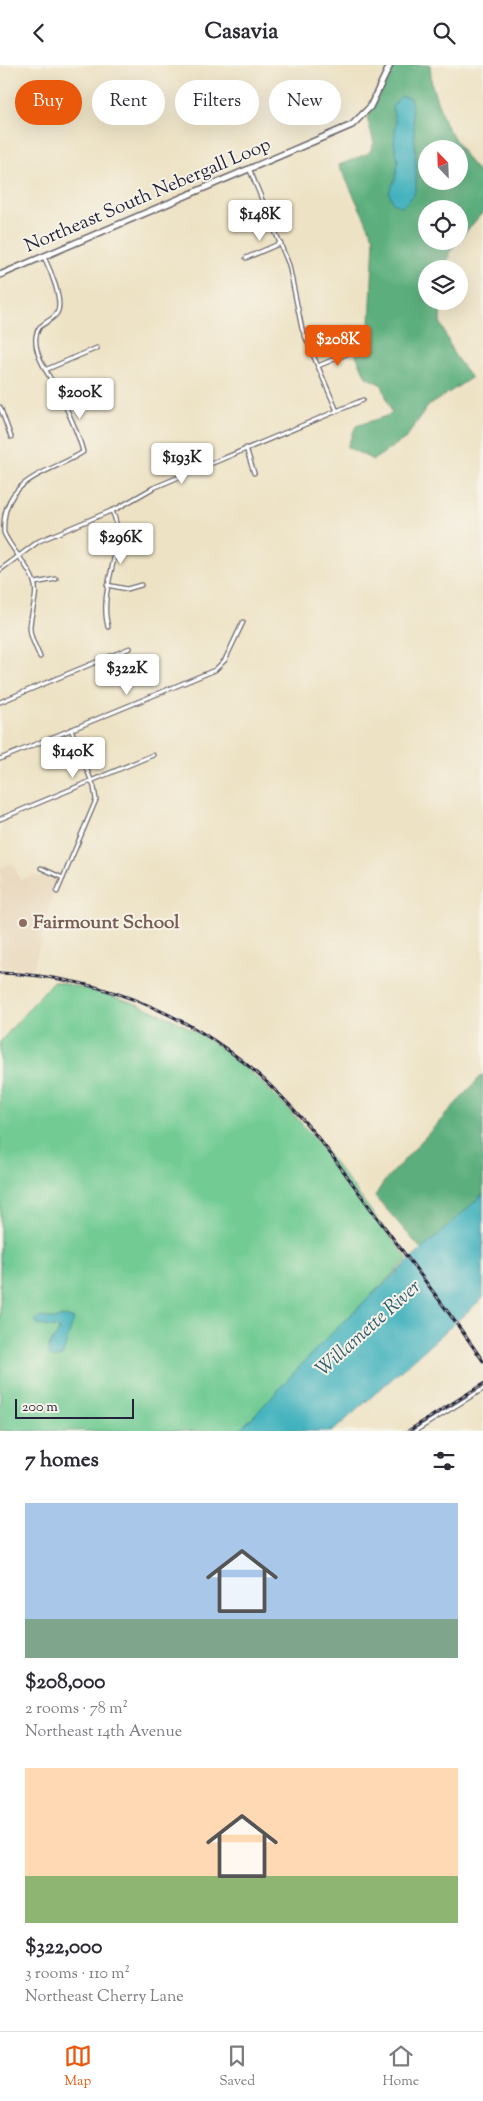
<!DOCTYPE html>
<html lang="en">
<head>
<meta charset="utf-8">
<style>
	body { margin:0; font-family:"Sorts Mill Goudy",serif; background:#f7f7f7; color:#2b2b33; height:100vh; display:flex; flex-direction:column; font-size:19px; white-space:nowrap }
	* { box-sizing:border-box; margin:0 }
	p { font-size:16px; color:#7c7c81 }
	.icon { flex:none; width:28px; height:28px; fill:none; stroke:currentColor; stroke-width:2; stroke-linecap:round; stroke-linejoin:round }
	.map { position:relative; height:1366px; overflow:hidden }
	.drawer { display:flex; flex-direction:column; background:#fff; flex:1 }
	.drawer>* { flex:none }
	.banner { position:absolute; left:15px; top:15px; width:454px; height:45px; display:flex; gap:10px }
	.needle { width:32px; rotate:337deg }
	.tools { position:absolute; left:418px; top:75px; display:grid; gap:10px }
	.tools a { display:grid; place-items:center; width:50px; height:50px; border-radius:50%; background:#fff; box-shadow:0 5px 20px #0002; font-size:25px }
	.scale { position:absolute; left:15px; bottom:12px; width:119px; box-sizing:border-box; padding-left:5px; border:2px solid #22223b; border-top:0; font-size:14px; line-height:18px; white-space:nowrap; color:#22223b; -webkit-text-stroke:4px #f7f3e8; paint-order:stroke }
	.price { position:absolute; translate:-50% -42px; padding:0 11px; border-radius:5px; background:#fff; color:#222; font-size:16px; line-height:32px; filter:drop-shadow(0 1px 2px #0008) }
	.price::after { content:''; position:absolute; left:50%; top:30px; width:15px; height:11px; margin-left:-8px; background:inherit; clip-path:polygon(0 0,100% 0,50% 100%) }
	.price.current { background:#ea580c; color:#fff }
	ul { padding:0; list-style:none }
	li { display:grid; align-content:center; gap:10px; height:265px; padding:0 25px }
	li span { display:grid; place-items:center; height:155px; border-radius:0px; color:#555 }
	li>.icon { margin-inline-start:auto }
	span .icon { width:90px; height:90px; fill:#fffc; stroke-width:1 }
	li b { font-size:21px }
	h2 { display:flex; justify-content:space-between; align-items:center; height:60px; padding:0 25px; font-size:21px }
	.chip { padding:0 18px; border-radius:22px; background:#fff; box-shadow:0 5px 20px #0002; font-size:18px; line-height:45px }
	.chip.current { background:#ea580c; color:#fff }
	header { display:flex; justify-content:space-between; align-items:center; height:65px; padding:0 25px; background:#fff; font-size:22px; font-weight:700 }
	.menu { display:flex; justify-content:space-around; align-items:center; height:70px; border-top:1px solid #e1e1e2; background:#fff; font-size:14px; color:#7c7c81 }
	.menu a { display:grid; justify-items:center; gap:2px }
	.menu .current { color:#ea580c }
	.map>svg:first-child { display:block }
	.built { fill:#e7d4b7 }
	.green { fill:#71cb93; stroke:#4a7667 }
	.forest { fill:#5caf7d; stroke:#3f685c; fill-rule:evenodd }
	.water { fill:#43b2be; stroke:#326a7c }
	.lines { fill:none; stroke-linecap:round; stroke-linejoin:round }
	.street-casing { stroke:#69656b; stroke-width:5.5 }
	.secondary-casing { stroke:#69656b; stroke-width:8 }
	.street { stroke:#fff; stroke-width:3 }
	.secondary { stroke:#fff; stroke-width:5 }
	.rail-casing { stroke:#22223b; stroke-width:3 }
	.rail { stroke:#f7f3e8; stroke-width:1; stroke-dasharray:4; stroke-linecap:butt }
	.education-dot { fill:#8d6e63; stroke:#f7f3e8; stroke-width:2 }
	.labels { text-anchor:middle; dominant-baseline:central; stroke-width:4; stroke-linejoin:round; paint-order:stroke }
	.street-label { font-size:19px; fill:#22223b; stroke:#f7f3e8 }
	.education-label { font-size:19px; font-weight:bold; fill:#785e54; stroke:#f7f3e8; text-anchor:start }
	.water-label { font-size:20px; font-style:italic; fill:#2f5c6f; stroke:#f7f3e8 }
</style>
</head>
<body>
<header><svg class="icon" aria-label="back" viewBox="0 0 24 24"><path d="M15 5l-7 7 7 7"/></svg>Casavia<svg class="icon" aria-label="search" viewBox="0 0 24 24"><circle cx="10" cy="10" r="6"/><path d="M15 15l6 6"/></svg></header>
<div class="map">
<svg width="483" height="1366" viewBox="0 0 483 1366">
	<rect width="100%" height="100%" fill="#f7f3e8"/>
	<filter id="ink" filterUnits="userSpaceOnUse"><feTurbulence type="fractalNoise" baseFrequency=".02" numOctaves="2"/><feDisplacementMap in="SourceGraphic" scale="10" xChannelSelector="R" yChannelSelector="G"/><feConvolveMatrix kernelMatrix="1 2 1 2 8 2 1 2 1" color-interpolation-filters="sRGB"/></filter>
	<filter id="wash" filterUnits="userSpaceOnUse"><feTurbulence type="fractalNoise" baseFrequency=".0096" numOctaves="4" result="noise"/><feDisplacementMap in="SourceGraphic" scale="20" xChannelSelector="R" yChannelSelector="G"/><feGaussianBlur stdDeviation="1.12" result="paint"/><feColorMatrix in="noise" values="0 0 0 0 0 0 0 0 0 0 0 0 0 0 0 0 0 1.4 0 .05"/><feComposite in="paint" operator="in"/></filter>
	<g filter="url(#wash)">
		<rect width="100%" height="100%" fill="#ede2c4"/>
		<path class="built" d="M 13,798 L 20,815 L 34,810 L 40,812 L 44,811 L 57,814 L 33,905 L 0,902 L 0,803 Z"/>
		<path class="green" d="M 53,916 C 87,924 122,932 154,946 C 267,991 336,1103 408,1194 L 321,1279 L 265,1341 L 238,1366 L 0,1366 L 0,977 Z"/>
		<g class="forest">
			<path d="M 393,0 L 430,0 L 432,21 L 445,59 L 468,95 L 483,113 L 483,147 L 459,175 L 459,144 L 426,144 L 426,176 L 458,176 L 449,188 L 446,204 L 426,204 L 426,236 L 441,236 L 440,256 L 453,288 L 471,313 L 428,341 L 406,373 L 373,395 L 347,382 L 356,361 L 392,349 L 382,320 L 366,312 L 349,275 L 370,259 L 374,173 L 339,100 L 369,88 L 374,78 L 367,53 L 373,43 ZM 426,84 L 459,84 L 459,116 L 426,116 Z"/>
			<path d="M 483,1009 L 483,1129 L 422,1185 L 375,1131 L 383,1118 Z"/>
		</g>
		<g class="water">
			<path d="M 401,31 L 410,33 C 413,45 419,117 415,127 C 413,132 406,138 402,142 L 393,138 L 389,127 L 395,114 L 398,97 L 394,77 L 396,58 L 392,42 Z"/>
			<path d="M 483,1129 L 483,1233 L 333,1366 L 238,1366 C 268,1338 293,1307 322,1278 C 373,1226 429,1179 483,1129 Z"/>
			<path d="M 65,1251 L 74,1254 L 62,1291 C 57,1294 54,1294 49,1291 C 45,1279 56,1275 59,1265 L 58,1263 L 38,1260 L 35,1255 L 41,1252 L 55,1254 Z"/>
		</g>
	</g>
	<g filter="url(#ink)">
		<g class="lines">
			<g class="street-casing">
				<g id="street">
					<path d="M 249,103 L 289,200 L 302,264 L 337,346"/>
					<path d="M 246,193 L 281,178"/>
					<path d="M 318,301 L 351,287"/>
					<path d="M 45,305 L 97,283"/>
					<path d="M 0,342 L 11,372"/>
					<path d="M 246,383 L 254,408"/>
					<path d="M 0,505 L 39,476 L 118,443 L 153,423 L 363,335"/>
					<path d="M 35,518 L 56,514"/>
					<path d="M 107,520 L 127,524 L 141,520"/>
					<path d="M 108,562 C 97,521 129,480 112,446"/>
					<path d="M 40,592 C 36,582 30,573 30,563 C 30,548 39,531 34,517 C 28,499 12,486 4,468 C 0,412 52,408 83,387 C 79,370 65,339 56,323 C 47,307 28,281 39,263 C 44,257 53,255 57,248 C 64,237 50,204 44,192"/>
					<path d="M 0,637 L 130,583"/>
					<path d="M 71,664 L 80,688"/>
					<path d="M 0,694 L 215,605 L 225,595 L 243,557"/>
					<path d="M 0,754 L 153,690"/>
					<path d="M 41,803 L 63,813"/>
					<path d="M 57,827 L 96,735 L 94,722 L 82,693"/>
					<path d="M 415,1366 L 483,1324"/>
				</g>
			</g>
			<g class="secondary-casing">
				<path id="secondary" d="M 0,210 L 352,60 L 370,42 L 390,0"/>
			</g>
			<use href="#street" class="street"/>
			<use href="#secondary" class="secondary"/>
			<g class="rail-casing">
				<g id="rail">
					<path d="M 0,908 C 106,911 207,955 281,1031 C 316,1066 344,1107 373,1147 C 410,1196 448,1245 483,1296"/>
					<path d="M 408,1366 L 483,1319"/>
				</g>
			</g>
			<use href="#rail" class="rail"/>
		</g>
	</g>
	<circle class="education-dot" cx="23" cy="858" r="5"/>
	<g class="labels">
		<g class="street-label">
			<text transform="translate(148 131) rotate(-23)">Northeast South Nebergall Loop</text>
		</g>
		<g class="education-label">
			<text x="33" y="858">Fairmount School</text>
		</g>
		<g class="water-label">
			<text transform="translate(369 1264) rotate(-42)">Willamette River</text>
		</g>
	</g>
</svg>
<div class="tools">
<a><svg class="needle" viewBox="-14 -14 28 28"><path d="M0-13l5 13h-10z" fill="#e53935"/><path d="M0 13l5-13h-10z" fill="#7c7c81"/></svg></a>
<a><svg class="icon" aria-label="locate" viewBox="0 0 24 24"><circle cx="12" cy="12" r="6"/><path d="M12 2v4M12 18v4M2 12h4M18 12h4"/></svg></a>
<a><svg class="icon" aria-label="layers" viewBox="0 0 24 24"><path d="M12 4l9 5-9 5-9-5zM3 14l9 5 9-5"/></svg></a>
</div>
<div class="scale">200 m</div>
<b class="price" style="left:260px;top:177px">$148K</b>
<b class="price current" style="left:338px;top:302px">$208K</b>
<b class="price" style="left:80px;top:355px">$200K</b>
<b class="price" style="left:182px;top:420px">$193K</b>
<b class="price" style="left:121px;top:500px">$296K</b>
<b class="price" style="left:127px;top:631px">$322K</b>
<b class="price" style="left:73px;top:714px">$140K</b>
<div class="banner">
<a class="chip current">Buy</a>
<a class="chip">Rent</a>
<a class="chip">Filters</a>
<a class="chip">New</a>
</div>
</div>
<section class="drawer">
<h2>7 homes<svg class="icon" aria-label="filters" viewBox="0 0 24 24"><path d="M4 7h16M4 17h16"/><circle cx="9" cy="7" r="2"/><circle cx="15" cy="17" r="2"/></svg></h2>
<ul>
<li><span style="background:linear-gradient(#a9c7e8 75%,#7fa58c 0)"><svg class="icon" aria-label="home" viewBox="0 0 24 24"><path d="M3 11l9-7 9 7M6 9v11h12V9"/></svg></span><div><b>$208,000</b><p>2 rooms · 78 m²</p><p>Northeast 14th Avenue</p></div></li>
<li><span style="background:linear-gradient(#ffd9b3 70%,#8fb573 0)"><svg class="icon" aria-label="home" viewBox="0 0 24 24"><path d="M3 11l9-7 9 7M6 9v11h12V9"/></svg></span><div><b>$322,000</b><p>3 rooms · 110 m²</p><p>Northeast Cherry Lane</p></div></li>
</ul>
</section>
<nav class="menu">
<a class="current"><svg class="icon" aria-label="map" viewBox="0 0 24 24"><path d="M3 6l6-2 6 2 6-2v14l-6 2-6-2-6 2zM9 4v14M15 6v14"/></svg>Map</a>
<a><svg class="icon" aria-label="saved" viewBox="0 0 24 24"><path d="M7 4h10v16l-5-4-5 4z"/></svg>Saved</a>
<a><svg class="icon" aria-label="home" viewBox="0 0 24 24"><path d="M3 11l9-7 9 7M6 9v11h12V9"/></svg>Home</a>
</nav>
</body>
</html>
